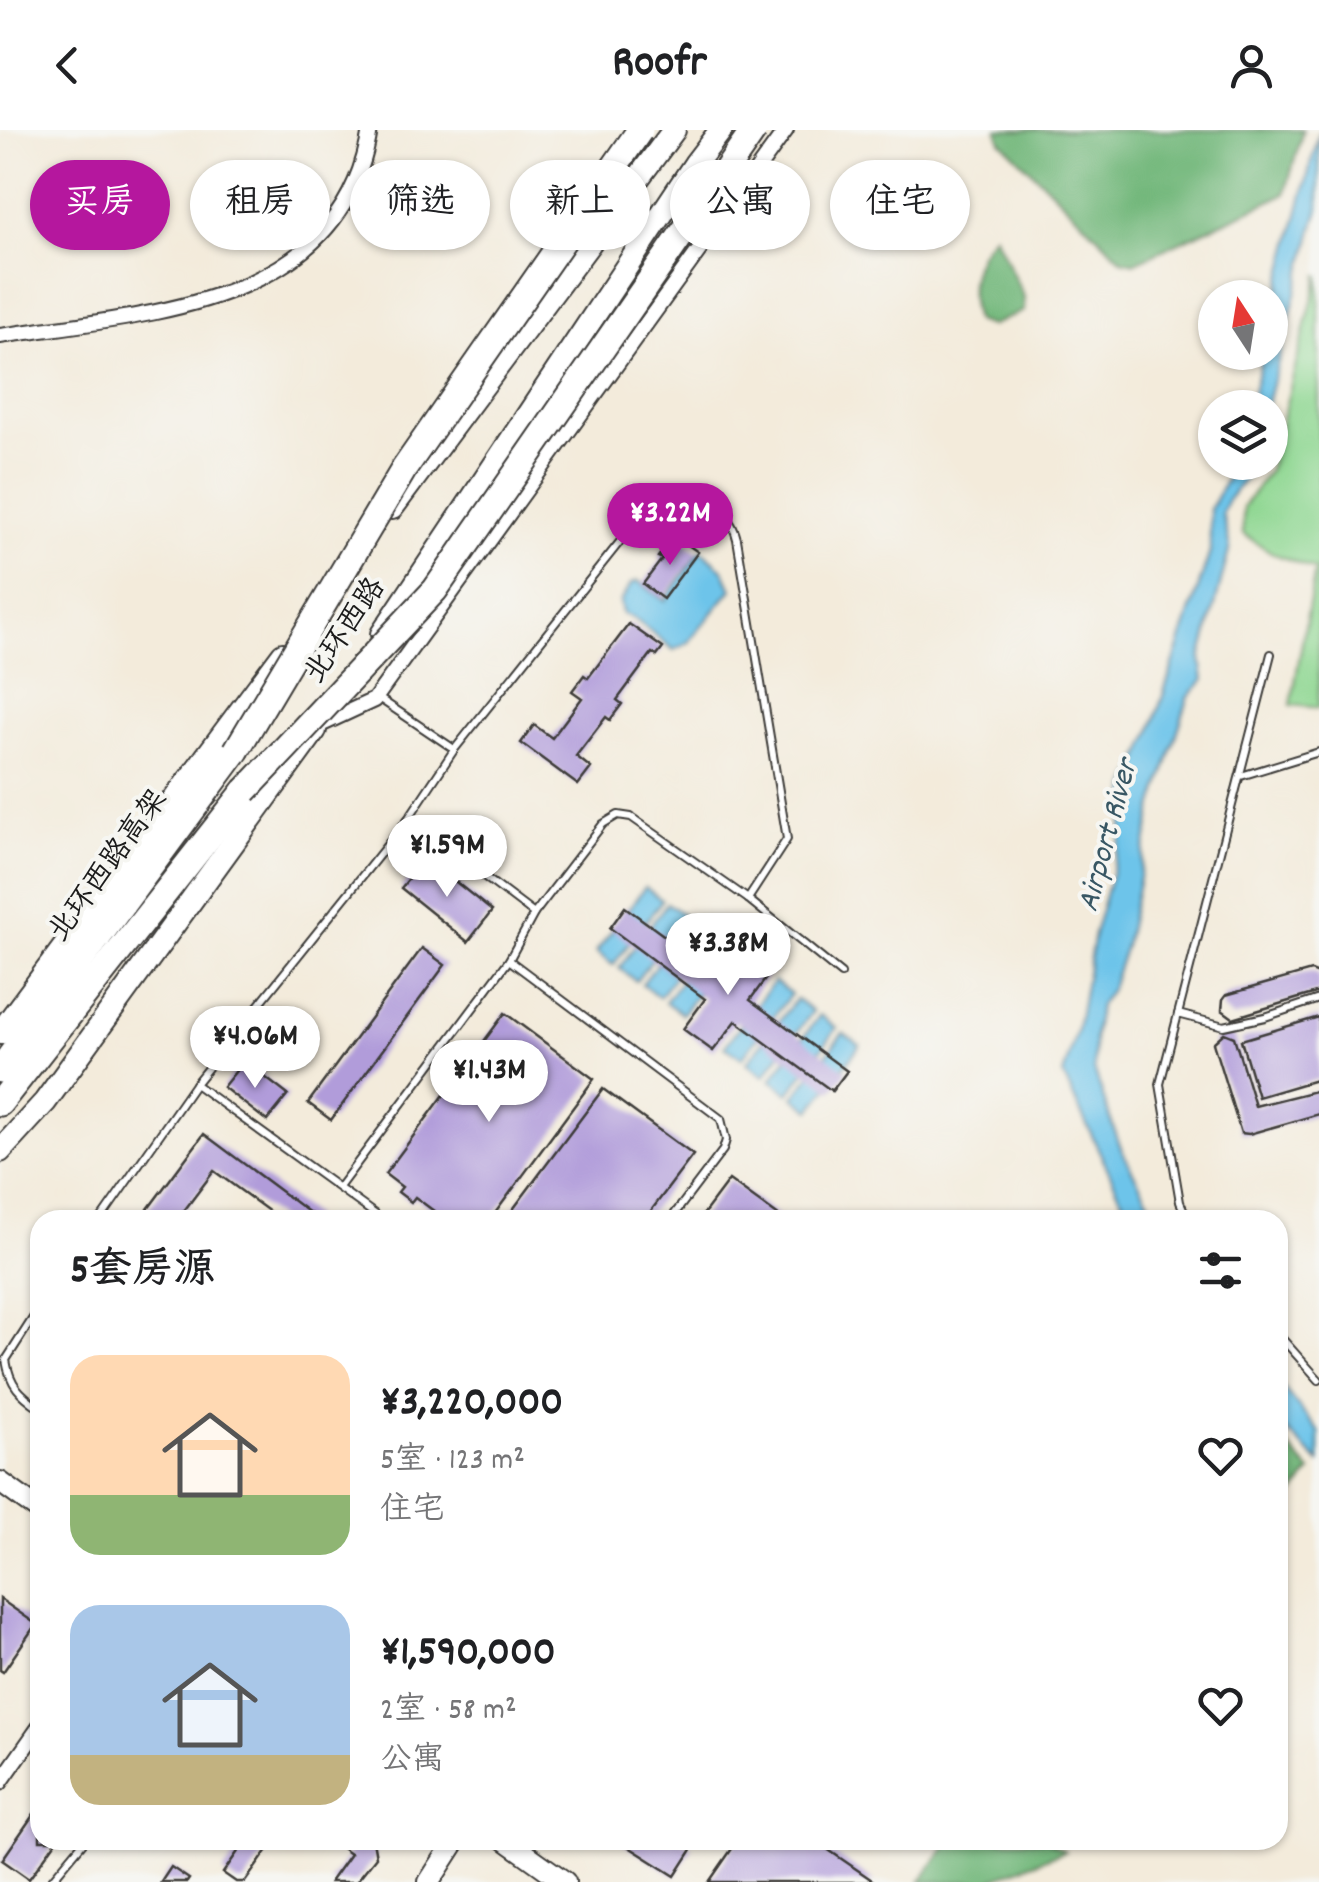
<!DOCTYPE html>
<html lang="zh">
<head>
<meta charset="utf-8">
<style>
	body { margin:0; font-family:Dekko,"LXGW WenKai TC",sans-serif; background:#f2f2f2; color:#202124; height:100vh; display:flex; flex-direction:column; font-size:38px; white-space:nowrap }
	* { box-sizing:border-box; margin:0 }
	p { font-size:32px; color:#757577 }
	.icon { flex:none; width:55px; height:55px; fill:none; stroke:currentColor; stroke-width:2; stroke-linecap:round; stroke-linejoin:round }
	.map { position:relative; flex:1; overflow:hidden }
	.side { position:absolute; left:30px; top:1080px; width:1258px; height:640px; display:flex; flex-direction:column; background:#fff; border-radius:30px; box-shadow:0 2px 8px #0004 }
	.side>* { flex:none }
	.top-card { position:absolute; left:30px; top:30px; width:1260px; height:90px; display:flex; gap:20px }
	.needle { width:65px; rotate:348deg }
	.fabs { position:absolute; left:1198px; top:150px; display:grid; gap:20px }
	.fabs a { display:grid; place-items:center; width:90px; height:90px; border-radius:50%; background:#fff; box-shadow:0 2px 8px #0004; font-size:50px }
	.price { position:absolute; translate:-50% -85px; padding:0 22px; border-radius:35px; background:#fff; color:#222; font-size:32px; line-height:65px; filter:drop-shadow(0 2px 5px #0008) }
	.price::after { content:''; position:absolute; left:50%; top:60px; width:30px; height:22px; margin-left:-15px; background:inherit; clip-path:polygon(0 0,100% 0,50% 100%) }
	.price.on { background:#b5179e; color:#fff }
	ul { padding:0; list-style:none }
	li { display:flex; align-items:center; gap:30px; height:250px; padding:0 40px }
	li span { display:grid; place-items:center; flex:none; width:280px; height:200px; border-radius:30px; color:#555 }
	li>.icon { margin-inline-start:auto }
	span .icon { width:120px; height:120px; fill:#fffc; stroke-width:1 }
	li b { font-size:42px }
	h2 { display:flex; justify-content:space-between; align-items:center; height:120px; padding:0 40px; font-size:42px }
	.chip { padding:0 35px; border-radius:45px; background:#fff; box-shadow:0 2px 8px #0004; font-size:35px; line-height:90px }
	.chip.on { background:#b5179e; color:#fff }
	header { display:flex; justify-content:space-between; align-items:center; height:130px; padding:0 40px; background:#fff; font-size:45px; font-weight:800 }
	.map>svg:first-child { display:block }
	.green { fill:#8fd792; stroke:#567a57; stroke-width:2.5 }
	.forest { fill:#73b87c; stroke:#486a4c; stroke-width:2.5 }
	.water { fill:#6dc4ea; stroke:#447083; stroke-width:2.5 }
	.building { fill:#b19cda }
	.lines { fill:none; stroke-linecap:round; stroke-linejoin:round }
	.lane-casing { stroke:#3c3b39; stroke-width:10 }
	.street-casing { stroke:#3c3b39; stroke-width:18 }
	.secondary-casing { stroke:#3c3b39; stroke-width:24 }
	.primary-casing { stroke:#3c3b39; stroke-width:26 }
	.highway-casing { stroke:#3c3b39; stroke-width:29 }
	.lane { stroke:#fff; stroke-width:6 }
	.street { stroke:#fff; stroke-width:14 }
	.secondary { stroke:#fff; stroke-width:20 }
	.primary { stroke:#fff; stroke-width:22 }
	.highway { stroke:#fff; stroke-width:25 }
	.highway-bridge-casing { stroke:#3c3b39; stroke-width:29; stroke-linecap:butt }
	.highway-bridge { stroke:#fff; stroke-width:25 }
	.labels { text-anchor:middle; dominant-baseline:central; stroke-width:8; stroke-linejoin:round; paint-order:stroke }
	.street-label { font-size:30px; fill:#1c1c1c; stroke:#f6f6f2 }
	.water-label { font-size:32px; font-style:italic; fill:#385764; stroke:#f6f6f2 }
</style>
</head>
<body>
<header><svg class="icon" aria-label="back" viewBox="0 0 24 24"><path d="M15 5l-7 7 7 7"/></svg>Roofr<svg class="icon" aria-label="person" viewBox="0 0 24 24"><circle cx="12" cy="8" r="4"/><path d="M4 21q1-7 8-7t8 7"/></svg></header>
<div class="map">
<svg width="1319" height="1752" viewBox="0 0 1319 1752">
	<rect width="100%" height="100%" fill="#f6f6f2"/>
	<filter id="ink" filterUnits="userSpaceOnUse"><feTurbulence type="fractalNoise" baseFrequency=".01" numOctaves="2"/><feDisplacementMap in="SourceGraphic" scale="20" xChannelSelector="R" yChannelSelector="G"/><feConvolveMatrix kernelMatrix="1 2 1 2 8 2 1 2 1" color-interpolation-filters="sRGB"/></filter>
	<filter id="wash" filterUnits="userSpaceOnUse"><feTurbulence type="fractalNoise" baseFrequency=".0048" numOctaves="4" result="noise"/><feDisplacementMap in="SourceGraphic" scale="40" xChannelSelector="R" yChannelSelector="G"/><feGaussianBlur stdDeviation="2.25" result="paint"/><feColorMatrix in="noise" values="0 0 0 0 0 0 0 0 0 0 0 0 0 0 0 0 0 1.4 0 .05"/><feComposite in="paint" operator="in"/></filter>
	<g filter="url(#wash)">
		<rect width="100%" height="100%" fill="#f3ebdb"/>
		<path class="green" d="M 1319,144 L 1319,578 L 1291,575 L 1315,440 L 1274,424 L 1243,404 L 1243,377 L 1269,340 Z"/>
		<g class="forest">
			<path d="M 997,0 L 1303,0 L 1285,64 L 1134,133 L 1122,130 L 1001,11 Z"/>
			<path d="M 994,105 L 1024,167 L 1024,181 L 990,196 L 975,191 C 966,159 971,129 994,105 Z"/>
			<path d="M 1278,1305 L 1311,1342 L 1292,1366 L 1278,1372 Z"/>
			<path d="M 951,1710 L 1047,1710 L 1065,1721 L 985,1752 L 920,1752 Z"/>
		</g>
		<g class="water">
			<path d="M 1319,2 L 1319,77 L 1266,277 L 1249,277 L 1263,223 L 1270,222 L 1270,194 Z"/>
			<path d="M 1235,333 L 1252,333 L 1248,345 L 1228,369 L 1222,383 L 1230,417 L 1201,529 L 1204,550 L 1189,566 L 1154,675 L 1125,816 L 1111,858 L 1099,875 L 1094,909 L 1094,939 L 1110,988 L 1123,1023 L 1159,1090 L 1132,1090 L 1063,945 L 1077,900 L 1094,804 L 1122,706 L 1128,656 L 1151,602 L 1210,422 L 1210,379 Z"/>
			<path d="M 701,420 L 723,439 L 732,459 L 688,513 L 674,520 L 636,490 L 622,483 L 620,472 L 631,454 L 638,451 L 665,471 Z"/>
			<path d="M 645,757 L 662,770 L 613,835 L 596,822 Z"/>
			<path d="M 667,773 L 685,786 L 636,851 L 619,838 Z"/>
			<path d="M 691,789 L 708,802 L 659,867 L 642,854 Z"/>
			<path d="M 714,807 L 731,820 L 682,884 L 665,872 Z"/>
			<path d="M 774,851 L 791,864 L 742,928 L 725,916 Z"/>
			<path d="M 796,869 L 813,881 L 764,946 L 747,933 Z"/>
			<path d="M 820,885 L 837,898 L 789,963 L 771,950 Z"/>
			<path d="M 843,903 L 860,915 L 811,980 L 794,967 Z"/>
			<path d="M 1278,1252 L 1319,1302 L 1319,1333 L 1278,1292 Z"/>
		</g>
		<g id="blocks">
			<g class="building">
				<path d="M 691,377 L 717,396 L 706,412 L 680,393 Z"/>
				<path d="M 678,408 L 698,422 L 663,469 L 643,454 L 662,429 L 658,427 L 664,419 L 668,422 Z"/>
				<path d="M 629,494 L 663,518 L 657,526 L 652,523 L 617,570 L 622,574 L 610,590 L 606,587 L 576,626 L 591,638 L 578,655 L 521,613 L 534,595 L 552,608 L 582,568 L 572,561 L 584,545 L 588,548 Z"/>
				<path d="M 426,728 L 492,781 L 468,812 L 401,758 Z"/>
				<path d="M 625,777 L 722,848 L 747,814 L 775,836 L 750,870 L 847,941 L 832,961 L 736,891 L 713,921 L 683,899 L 705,869 L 610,798 Z"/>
				<path d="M 422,818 L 445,835 L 331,990 L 308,973 Z"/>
				<path d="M 1311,841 L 1319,844 L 1319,862 L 1233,888 L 1222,880 L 1223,869 L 1226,865 Z"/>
				<path d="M 505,883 L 594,949 L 490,1090 L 446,1090 L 415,1067 L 411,1072 L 398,1062 L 402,1057 L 385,1044 Z"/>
				<path d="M 1319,887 L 1319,949 L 1258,967 L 1241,910 Z"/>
				<path d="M 1224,903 L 1234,907 L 1255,976 L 1319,960 L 1319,984 L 1249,1004 L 1241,1003 L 1213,913 Z"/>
				<path d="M 244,931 L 288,965 L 267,991 L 223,957 Z"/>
				<path d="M 603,959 L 693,1025 L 644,1090 L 505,1090 Z"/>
				<path d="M 204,1004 L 314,1086 L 311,1090 L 281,1090 L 214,1041 L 177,1090 L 147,1090 L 142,1087 Z"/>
				<path d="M 729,1050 L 776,1084 L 784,1090 L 699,1090 Z"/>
				<path d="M 0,1469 L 36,1494 L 3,1542 L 0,1540 Z"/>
				<path d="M 40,1675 L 40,1710 L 57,1710 L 29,1749 L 2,1730 Z"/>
				<path d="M 246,1710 L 275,1710 L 245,1752 L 236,1752 L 223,1743 Z"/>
				<path d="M 330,1710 L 373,1710 L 376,1727 L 356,1752 L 330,1752 L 350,1724 Z"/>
				<path d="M 618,1710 L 680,1710 L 693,1718 L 675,1746 Z"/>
				<path d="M 738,1710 L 814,1710 L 875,1752 L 709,1752 Z"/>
				<path d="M 171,1737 L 189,1749 L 187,1752 L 161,1752 Z"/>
			</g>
		</g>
	</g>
	<g filter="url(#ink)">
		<use href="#blocks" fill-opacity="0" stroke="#3c3b39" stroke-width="2.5"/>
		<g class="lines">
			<g class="lane-casing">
				<g id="lane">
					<path d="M 377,567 L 454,619"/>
					<path d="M 1241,646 L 1319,622"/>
					<path d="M 408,689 L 534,784"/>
					<path d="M 509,830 L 721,989 L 726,1010 L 723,1020 L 670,1090"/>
					<path d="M 1178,884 L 1224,896 L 1265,887 L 1319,869"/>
					<path d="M 195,954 L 383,1090"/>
					<path d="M 340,1056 L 509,830 L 534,784 L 603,694 L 618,685 L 631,687 L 748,769 L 841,844"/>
					<path d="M 100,1090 L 195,954 L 408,689 L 454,620 L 654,369 C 686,346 729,375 737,409 L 787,709 L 748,769"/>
					<path d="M 1188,1090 L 1180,1072 L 1160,954 L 1271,524"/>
					<path d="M 40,1177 L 6,1230 C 10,1255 20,1264 40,1278"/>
					<path d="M 1278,1204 L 1319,1250"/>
					<path d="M 50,1752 L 85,1710"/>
				</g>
			</g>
			<g class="street-casing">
				<g id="street">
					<path d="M 0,206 C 142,184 342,179 370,0"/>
					<path d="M 318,596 L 374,570 L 786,0"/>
					<path d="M 0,1653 L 40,1596"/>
				</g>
			</g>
			<g class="secondary-casing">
				<g id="secondary">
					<path d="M 0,1352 L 40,1381"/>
					<path d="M 506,1710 L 565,1752"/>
					<path d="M 429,1752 L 456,1710"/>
				</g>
			</g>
			<g class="primary-casing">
				<g id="primary">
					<path d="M 392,378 L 674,0"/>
					<path d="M 382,504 L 695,34 L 721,0"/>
					<path d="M 0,903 L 283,524"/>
					<path d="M 0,1021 L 45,972 L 315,600"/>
				</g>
			</g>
			<g class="highway-casing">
				<g id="highway">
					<path d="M 0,940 L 236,621"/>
					<path d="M 0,973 L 245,661"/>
				</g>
			</g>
			<use href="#lane" class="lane"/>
			<use href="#street" class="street"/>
			<use href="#secondary" class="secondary"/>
			<use href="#primary" class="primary"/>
			<use href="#highway" class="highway"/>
			<g class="highway-bridge-casing">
				<g id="highway-bridge">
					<path d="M 236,621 L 404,339 L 640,0"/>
					<path d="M 245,661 L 435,460 L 754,0"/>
				</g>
			</g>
			<use href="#highway-bridge" class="highway-bridge"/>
		</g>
	</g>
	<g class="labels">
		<g class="street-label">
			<text transform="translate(347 502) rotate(-56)">北环西路</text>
			<text transform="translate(110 737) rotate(-54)">北环西路高架</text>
		</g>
		<g class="water-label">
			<text transform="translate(1110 706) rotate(-75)">Airport River</text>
		</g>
	</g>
</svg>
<div class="fabs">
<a><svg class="needle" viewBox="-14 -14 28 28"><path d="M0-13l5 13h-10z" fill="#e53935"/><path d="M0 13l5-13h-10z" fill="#757577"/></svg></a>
<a><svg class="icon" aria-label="layers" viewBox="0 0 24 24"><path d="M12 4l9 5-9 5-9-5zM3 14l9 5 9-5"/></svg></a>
</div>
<b class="price on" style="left:670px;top:438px">¥3.22M</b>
<b class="price" style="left:447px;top:770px">¥1.59M</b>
<b class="price" style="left:728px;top:868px">¥3.38M</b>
<b class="price" style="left:255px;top:961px">¥4.06M</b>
<b class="price" style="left:489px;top:995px">¥1.43M</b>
<div class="top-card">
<a class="chip on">买房</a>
<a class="chip">租房</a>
<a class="chip">筛选</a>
<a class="chip">新上</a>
<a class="chip">公寓</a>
<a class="chip">住宅</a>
</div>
<section class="side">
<h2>5套房源<svg class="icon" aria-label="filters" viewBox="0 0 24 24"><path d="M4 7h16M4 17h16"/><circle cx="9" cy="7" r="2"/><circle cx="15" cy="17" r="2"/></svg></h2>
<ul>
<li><span style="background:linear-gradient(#ffd9b3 70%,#8fb573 0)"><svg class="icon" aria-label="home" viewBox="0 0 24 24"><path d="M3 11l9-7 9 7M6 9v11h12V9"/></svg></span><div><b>¥3,220,000</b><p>5室 · 123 m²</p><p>住宅</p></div><svg class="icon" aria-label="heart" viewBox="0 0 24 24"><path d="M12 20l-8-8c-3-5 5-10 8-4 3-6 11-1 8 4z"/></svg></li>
<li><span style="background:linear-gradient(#a9c7e8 75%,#c2b280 0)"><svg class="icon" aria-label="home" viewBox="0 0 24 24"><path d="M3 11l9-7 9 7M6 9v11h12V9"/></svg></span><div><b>¥1,590,000</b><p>2室 · 58 m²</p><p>公寓</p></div><svg class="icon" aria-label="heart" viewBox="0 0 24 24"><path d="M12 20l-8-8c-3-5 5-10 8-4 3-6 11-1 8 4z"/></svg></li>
</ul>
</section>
</div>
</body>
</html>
